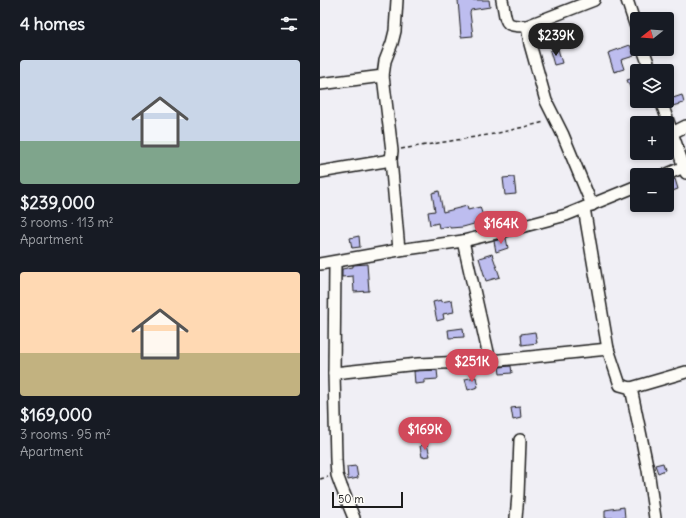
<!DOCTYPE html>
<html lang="en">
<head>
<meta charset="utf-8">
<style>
	body { margin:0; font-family:Delius,sans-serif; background:#242831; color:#f1f3f6; height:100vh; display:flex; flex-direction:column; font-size:15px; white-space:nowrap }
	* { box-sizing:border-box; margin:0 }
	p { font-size:13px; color:#9ea1a6 }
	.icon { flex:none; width:22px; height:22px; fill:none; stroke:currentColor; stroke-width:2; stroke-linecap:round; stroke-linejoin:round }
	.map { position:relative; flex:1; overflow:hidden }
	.drawer { display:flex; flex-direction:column; background:#171b24; width:320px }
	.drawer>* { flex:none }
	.needle { width:26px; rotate:253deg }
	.buttons { position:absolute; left:310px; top:12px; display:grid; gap:8px }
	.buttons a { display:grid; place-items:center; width:44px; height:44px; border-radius:4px; background:#171b24; box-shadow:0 2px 6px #0003; font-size:20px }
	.scale { position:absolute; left:12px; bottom:10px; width:71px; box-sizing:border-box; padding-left:4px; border:2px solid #1c1c1c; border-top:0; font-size:11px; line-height:14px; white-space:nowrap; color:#1c1c1c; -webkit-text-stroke:3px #fdfcf7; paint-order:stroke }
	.price { position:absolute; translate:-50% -34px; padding:0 9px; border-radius:14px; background:#d1495b; color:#fff; font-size:13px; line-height:26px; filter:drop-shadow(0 1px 2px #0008) }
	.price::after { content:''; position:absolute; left:50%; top:24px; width:12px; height:9px; margin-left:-6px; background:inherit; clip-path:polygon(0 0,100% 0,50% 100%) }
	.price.current { background:#222; color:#fff }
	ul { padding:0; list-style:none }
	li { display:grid; align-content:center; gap:8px; height:212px; padding:0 20px }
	li span { display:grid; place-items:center; height:124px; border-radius:4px; color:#555 }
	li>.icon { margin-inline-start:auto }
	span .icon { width:72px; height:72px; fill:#fffc; stroke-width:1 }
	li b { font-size:17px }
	h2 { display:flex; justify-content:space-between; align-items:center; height:48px; padding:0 20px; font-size:17px }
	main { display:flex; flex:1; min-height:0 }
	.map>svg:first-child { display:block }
	.building { fill:#bdbdef; stroke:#1c1c1c }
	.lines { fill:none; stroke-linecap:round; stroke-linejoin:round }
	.minor-casing { stroke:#1c1c1c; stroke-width:14 }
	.path { stroke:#1c1c1c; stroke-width:1.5; stroke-dasharray:4 3; stroke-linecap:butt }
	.minor { stroke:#fdfcf7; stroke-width:11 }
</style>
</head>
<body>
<main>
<section class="drawer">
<h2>4 homes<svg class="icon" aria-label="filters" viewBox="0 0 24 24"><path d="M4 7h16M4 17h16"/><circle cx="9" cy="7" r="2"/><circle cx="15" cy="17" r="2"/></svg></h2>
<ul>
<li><span style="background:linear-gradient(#c9d6e8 65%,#7fa58c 0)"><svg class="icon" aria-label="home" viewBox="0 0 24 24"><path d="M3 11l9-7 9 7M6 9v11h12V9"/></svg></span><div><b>$239,000</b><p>3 rooms · 113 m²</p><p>Apartment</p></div></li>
<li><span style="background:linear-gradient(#ffd9b3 65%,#c2b280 0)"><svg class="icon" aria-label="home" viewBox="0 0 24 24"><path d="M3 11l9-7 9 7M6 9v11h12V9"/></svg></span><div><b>$169,000</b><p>3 rooms · 95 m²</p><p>Apartment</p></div></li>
</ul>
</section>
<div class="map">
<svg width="366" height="518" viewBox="0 0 366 518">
	<rect width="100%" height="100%" fill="#f0eff5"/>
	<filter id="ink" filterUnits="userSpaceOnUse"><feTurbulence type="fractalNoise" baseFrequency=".025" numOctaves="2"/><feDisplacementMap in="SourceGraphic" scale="8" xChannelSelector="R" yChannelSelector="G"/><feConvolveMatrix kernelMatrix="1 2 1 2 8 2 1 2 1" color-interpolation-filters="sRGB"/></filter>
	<g filter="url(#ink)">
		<g class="building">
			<path d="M 138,0 L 169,0 L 170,7 L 151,10 L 150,13 L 153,36 L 141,37 Z"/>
			<path d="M 310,45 L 314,56 L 301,60 L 304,69 L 294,72 L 288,53 Z"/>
			<path d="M 238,49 L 242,63 L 234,65 L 230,51 Z"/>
			<path d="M 317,77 L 317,88 L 311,90 L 307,80 Z"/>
			<path d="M 362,95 L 364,103 L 352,106 L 350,99 Z"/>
			<path d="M 194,177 L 196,194 L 185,195 L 183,178 Z"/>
			<path d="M 355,179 L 358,189 L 347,193 L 347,182 Z"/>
			<path d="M 119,191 L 123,212 L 147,206 L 148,210 L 160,207 L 163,216 L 159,216 L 161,222 L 143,227 L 130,228 L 130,226 L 119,228 L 118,223 L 110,225 L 108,212 L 115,211 L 112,193 Z"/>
			<path d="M 39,236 L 40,247 L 32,248 L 30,238 Z"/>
			<path d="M 186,238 L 188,248 L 176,252 L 174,241 Z"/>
			<path d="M 172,254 L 180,277 L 166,281 L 159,258 Z"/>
			<path d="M 47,264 L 49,291 L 34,292 L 33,276 L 22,277 L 22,269 L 33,267 L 33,265 Z"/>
			<path d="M 121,300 L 121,302 L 132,300 L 134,312 L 123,314 L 124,319 L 117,321 L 113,302 Z"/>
			<path d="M 143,328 L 144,337 L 129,338 L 128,330 Z"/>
			<path d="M 215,332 L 217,343 L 202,345 L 201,334 Z"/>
			<path d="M 191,366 L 192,373 L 180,374 L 179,367 Z"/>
			<path d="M 117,370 L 118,379 L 104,380 L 104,383 L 95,384 L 94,371 Z"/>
			<path d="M 156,377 L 158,387 L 148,390 L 145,379 Z"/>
			<path d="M 200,407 L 201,418 L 193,420 L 191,408 Z"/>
			<path d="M 107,444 L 110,456 L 102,457 L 100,446 Z"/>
			<path d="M 343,463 L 345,470 L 338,473 L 335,465 Z"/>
			<path d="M 36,466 L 38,478 L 28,480 L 27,467 Z"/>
			<path d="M 304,507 L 305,518 L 285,518 L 285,510 Z"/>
		</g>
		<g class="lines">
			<g class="minor-casing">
				<g id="minor">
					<path d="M 77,0 L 75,31 L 72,43 L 65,61 L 63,76 L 72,151 L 71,160 L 79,250"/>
					<path d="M 182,0 C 187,22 182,27 207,26 L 274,0"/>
					<path d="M 307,0 L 317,30"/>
					<path d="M 207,26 L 210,44 L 226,101 L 243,135 L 272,205"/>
					<path d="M 323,49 L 331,71"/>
					<path d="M 0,84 L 63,76"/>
					<path d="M 341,101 L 366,173"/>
					<path d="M 352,133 L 366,126"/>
					<path d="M 0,172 L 71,160"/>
					<path d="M 345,175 L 364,167"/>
					<path d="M 264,208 L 288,349 L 300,385 L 311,388 L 366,372"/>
					<path d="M 143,241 L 170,361"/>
					<path d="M 15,262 L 14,373 L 16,460 L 17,475 L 21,486 L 34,518"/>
					<path d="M 0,264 L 79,250 L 143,241 L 201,227 L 246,215 L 317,186"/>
					<path d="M 14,373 L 98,364 L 170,361 L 288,349"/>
					<path d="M 311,388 L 328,470 L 335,518"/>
					<path d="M 196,518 L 198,495 L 200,440"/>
				</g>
			</g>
			<g class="path">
				<path d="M 81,149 L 174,134 L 225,122"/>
				<path d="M 0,479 L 8,477"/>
			</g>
			<use href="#minor" class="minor"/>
		</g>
	</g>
</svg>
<div class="buttons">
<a><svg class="needle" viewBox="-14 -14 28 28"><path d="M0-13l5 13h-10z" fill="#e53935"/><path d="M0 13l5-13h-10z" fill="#9ea1a6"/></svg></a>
<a><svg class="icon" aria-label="layers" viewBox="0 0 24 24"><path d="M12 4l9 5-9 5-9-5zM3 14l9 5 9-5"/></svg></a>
<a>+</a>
<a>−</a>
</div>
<div class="scale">50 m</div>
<b class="price current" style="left:236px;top:57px">$239K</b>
<b class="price" style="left:181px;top:245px">$164K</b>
<b class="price" style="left:152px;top:383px">$251K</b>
<b class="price" style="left:105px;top:451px">$169K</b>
</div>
</main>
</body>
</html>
